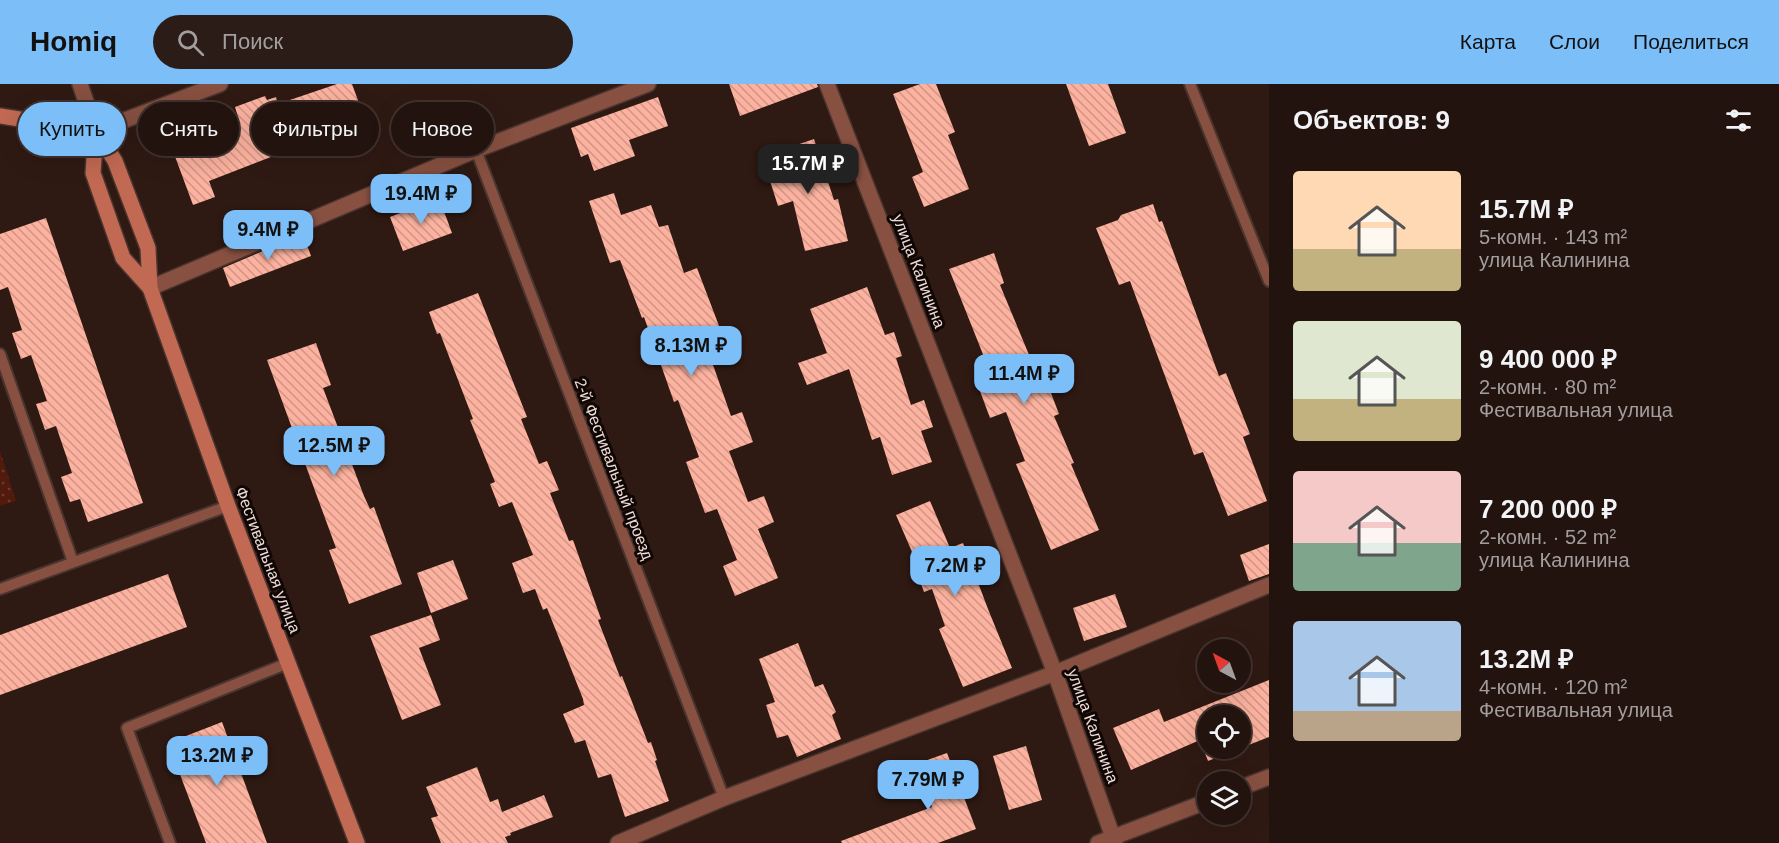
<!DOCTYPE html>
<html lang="ru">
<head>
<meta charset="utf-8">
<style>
	body { margin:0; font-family:Helvetica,sans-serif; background:#2b1c17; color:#f1f3f6; height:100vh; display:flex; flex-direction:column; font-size:22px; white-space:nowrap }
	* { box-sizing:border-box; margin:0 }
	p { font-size:20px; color:#a39e9e }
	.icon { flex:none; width:33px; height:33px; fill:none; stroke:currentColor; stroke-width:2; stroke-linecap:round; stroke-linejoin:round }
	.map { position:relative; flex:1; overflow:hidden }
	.side { display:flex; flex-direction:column; background:#23130e; width:510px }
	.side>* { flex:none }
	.hud { position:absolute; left:18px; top:18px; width:570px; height:54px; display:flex; gap:12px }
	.needle { width:39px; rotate:319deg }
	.controls { position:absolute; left:1197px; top:555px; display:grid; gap:12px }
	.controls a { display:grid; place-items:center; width:54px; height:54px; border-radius:50%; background:#23130e; box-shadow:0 6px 24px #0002,0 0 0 2px #40322e; font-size:30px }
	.price { position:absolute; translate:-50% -51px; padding:0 14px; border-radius:12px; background:#7bbef8; color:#111; font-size:20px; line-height:39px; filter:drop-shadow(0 2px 3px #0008) }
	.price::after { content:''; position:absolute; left:50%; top:36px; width:18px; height:14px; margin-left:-9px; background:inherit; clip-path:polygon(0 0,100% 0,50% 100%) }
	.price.active { background:#222; color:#fff }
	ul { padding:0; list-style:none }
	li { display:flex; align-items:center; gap:18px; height:150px; padding:0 24px }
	li span { display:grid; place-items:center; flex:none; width:168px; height:120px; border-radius:6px; color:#555 }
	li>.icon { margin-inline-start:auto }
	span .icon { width:72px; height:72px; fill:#fffc; stroke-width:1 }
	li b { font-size:26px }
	h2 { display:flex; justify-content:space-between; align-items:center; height:72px; padding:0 24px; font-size:26px }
	.pill { padding:0 21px; border-radius:27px; background:#23130e; box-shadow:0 6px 24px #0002,0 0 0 2px #40322e; font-size:21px; line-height:54px }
	.pill.active { background:#7bbef8; color:#111 }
	header { display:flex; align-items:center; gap:36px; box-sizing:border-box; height:84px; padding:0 30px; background:#7bbef8; color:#111 }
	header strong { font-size:28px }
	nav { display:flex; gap:33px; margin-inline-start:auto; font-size:21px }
	.search { width:420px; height:54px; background:#2b1c17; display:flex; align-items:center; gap:15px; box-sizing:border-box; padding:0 21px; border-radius:33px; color:#a39e9e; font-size:22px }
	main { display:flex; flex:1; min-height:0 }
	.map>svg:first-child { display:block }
	.green { fill:url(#green-dots) }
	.building { fill:url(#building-back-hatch); fill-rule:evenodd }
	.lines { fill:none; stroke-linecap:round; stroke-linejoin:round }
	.lane-casing { stroke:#4a342f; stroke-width:14 }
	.street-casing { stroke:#4a342f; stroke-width:18 }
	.secondary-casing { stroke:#4a342f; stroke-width:18 }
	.lane { stroke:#875041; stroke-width:10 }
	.street { stroke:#875041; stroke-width:15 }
	.secondary { stroke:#c16952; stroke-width:15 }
	.labels { text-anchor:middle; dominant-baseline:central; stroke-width:6; stroke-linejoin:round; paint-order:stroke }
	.street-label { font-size:16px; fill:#edddd9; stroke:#100705 }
</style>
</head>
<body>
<header>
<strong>Homiq</strong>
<div class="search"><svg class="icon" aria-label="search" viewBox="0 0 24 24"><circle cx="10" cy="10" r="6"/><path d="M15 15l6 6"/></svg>Поиск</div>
<nav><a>Карта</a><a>Слои</a><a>Поделиться</a></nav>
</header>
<main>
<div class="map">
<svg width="1269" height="759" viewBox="0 0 1269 759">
	<defs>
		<pattern id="green-dots" width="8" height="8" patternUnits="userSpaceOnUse" patternTransform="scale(1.5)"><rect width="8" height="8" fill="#511a0c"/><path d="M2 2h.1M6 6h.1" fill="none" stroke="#6a3b2f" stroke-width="1.8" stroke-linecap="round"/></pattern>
		<pattern id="building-back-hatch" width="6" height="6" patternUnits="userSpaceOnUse" patternTransform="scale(1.5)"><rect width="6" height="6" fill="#fcb29e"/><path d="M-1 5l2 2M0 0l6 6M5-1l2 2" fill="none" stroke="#cf9687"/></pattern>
	</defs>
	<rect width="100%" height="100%" fill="#2f1913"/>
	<path class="green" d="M 0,367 L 16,417 L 0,422 Z"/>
	<g class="building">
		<path d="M 337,0 L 352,0 L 363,30 L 274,65 L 276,71 L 209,97 L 215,113 L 193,121 L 170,59 L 238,33 L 235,23 L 265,12 L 267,16 L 276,13 L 278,20 Z"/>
		<path d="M 729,0 L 817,0 L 818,3 L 740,32 Z"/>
		<path d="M 920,0 L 936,0 L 955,48 L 948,51 L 969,105 L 924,123 L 912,93 L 923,88 L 893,10 Z"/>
		<path d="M 1066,0 L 1108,0 L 1126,49 L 1089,62 Z"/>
		<path d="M 658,13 L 668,42 L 629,56 L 635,72 L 594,87 L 588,70 L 581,73 L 571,44 Z"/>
		<path d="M 814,55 L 834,116 L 838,115 L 848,157 L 805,167 L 793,117 L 778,122 L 764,78 L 787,70 L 785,65 Z"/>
		<path d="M 614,109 L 621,131 L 651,121 L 659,143 L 668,141 L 684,189 L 697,184 L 724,255 L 706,261 L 731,332 L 742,328 L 753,358 L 729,367 L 748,418 L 764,412 L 774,438 L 758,445 L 778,494 L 735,512 L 723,482 L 737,476 L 717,425 L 705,429 L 686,378 L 699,373 L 678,316 L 674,318 L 644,233 L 642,234 L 620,176 L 610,179 L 589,117 Z"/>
		<path d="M 439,114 L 452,149 L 403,167 L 390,133 Z"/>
		<path d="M 1153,120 L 1159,138 L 1162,137 L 1219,292 L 1226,289 L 1250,350 L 1243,353 L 1267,417 L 1228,432 L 1203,368 L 1194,371 L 1130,197 L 1119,201 L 1096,144 L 1118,136 L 1121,131 Z"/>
		<path d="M 46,134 L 143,419 L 88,438 L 80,415 L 70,418 L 61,393 L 72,389 L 56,342 L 45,346 L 36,320 L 47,317 L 31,271 L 21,275 L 12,249 L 22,246 L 8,203 L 0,206 L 0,150 Z"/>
		<path d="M 303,150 L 311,172 L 230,203 L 223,184 Z"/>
		<path d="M 994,169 L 1004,199 L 1000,201 L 1032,278 L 1038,275 L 1059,330 L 1054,332 L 1074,379 L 1071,380 L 1099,446 L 1051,466 L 1016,380 L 1025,377 L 1006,328 L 990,334 L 977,299 L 992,293 L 949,185 Z"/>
		<path d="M 867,203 L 885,251 L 894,248 L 902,272 L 896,274 L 911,321 L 924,316 L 933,343 L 921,347 L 932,378 L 892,391 L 880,353 L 872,356 L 849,285 L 807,301 L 798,279 L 827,269 L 810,225 Z"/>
		<path d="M 478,209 L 527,333 L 521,335 L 539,380 L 547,377 L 559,406 L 550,409 L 569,457 L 573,456 L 601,535 L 598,536 L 620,593 L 622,592 L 648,659 L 651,658 L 657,676 L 655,677 L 669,717 L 625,733 L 611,690 L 598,694 L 585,656 L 575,659 L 563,630 L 584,621 L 583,615 L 547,524 L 543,526 L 535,505 L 523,509 L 512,479 L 533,471 L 512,418 L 499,423 L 490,400 L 495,398 L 470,336 L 473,335 L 440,249 L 437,250 L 429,228 Z"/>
		<path d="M 316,259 L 331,301 L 323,304 L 364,412 L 370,425 L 374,423 L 402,500 L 349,520 L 329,466 L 336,464 L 267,276 Z"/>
		<path d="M 930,417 L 950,464 L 963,459 L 988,525 L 1012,584 L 963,603 L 939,545 L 945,542 L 932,505 L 924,508 L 913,478 L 916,477 L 896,431 Z"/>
		<path d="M 1269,460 L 1269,490 L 1249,497 L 1240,471 Z"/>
		<path d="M 453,476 L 468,515 L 431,529 L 417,489 Z"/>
		<path d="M 168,490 L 187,543 L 0,611 L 0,551 Z"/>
		<path d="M 1115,510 L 1127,543 L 1084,557 L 1073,524 Z"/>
		<path d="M 431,531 L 440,556 L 419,564 L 441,621 L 402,636 L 370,552 Z"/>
		<path d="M 798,559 L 815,603 L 823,600 L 836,628 L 832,631 L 841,655 L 797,673 L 788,651 L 777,654 L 766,621 L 775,618 L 759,575 Z"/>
		<path d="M 1269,596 L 1269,653 L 1208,677 L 1200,656 L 1131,686 L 1113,644 L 1159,625 L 1164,638 ZM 1208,632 L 1240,632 L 1240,664 L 1208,664 Z"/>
		<path d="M 222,638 L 267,759 L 206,759 L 168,659 Z"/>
		<path d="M 1026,662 L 1042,716 L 1009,726 L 993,672 Z"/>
		<path d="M 947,669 L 976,745 L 938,759 L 842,759 L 841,757 L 932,723 L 916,680 Z"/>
		<path d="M 477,683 L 490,718 L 498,715 L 502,728 L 544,711 L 553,733 L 510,749 L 511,751 L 505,753 L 508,759 L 441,759 L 431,734 L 438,732 L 426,703 Z"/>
	</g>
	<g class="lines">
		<g class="lane-casing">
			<g id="lane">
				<path d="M 1190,0 L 1269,197"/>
				<path d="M 476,66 L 724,714"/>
				<path d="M 0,270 L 73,478"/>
				<path d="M 0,505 L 228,422"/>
				<path d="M 170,759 L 127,644 L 288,579"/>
			</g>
		</g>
		<g class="street-casing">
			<g id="street">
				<path d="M 80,0 L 96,47 L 220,0"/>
				<path d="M 827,0 L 1055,589 L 1115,759"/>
				<path d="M 150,204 L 476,66 L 648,0"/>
				<path d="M 1240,704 L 1269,693"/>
				<path d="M 618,759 L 724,714 L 1055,589 L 1269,501"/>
				<path d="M 1098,759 L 1208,717"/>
			</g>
		</g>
		<g class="secondary-casing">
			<g id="secondary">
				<path d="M 0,32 L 96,47"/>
				<path d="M 96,47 L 115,77 L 148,164 L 150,204 L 228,422 L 357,759"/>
				<path d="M 96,47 L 93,89 L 123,174 L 150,204"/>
			</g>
		</g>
		<use href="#lane" class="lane"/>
		<use href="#street" class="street"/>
		<use href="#secondary" class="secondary"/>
	</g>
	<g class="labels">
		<g class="street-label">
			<text transform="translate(919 187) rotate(69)">улица Калинина</text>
			<text transform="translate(614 385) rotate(69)">2-й Фестивальный проезд</text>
			<text transform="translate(268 476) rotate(69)">Фестивальная улица</text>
			<text transform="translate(1093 642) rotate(70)">улица Калинина</text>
		</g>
	</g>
</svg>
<div class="controls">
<a><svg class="needle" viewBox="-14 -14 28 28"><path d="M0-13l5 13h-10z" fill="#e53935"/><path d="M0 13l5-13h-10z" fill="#a39e9e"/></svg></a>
<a><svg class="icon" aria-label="locate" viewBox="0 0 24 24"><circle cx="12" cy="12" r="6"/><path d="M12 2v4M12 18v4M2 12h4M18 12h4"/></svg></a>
<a><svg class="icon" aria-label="layers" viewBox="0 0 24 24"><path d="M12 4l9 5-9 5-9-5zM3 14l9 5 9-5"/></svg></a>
</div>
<b class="price active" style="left:808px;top:111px">15.7M ₽</b>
<b class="price" style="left:421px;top:141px">19.4M ₽</b>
<b class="price" style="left:268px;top:177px">9.4M ₽</b>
<b class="price" style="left:691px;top:293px">8.13M ₽</b>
<b class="price" style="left:1024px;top:321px">11.4M ₽</b>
<b class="price" style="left:334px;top:393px">12.5M ₽</b>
<b class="price" style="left:955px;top:513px">7.2M ₽</b>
<b class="price" style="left:217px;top:703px">13.2M ₽</b>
<b class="price" style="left:928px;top:727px">7.79M ₽</b>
<div class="hud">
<a class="pill active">Купить</a>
<a class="pill">Снять</a>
<a class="pill">Фильтры</a>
<a class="pill">Новое</a>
</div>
</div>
<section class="side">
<h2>Объектов: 9<svg class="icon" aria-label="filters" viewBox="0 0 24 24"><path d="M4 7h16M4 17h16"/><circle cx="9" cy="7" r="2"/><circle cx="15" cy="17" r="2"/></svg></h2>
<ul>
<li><span style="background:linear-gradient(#ffd9b3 65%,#c2b280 0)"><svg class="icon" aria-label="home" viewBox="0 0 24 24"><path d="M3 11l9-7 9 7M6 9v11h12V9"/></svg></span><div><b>15.7M ₽</b><p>5-комн. · 143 m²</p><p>улица Калинина</p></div></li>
<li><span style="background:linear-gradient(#dfe7d0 65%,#c2b280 0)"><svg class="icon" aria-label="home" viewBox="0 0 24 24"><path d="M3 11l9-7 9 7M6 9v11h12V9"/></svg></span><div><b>9 400 000 ₽</b><p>2-комн. · 80 m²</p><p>Фестивальная улица</p></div></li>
<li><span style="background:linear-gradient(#f6c9c9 60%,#7fa58c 0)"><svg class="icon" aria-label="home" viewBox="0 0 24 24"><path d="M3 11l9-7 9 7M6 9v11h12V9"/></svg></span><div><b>7 200 000 ₽</b><p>2-комн. · 52 m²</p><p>улица Калинина</p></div></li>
<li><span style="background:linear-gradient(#a9c7e8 75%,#b9a48a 0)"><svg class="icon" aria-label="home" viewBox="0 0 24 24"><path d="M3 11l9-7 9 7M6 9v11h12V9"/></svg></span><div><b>13.2M ₽</b><p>4-комн. · 120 m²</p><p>Фестивальная улица</p></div></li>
</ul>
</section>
</main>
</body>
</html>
